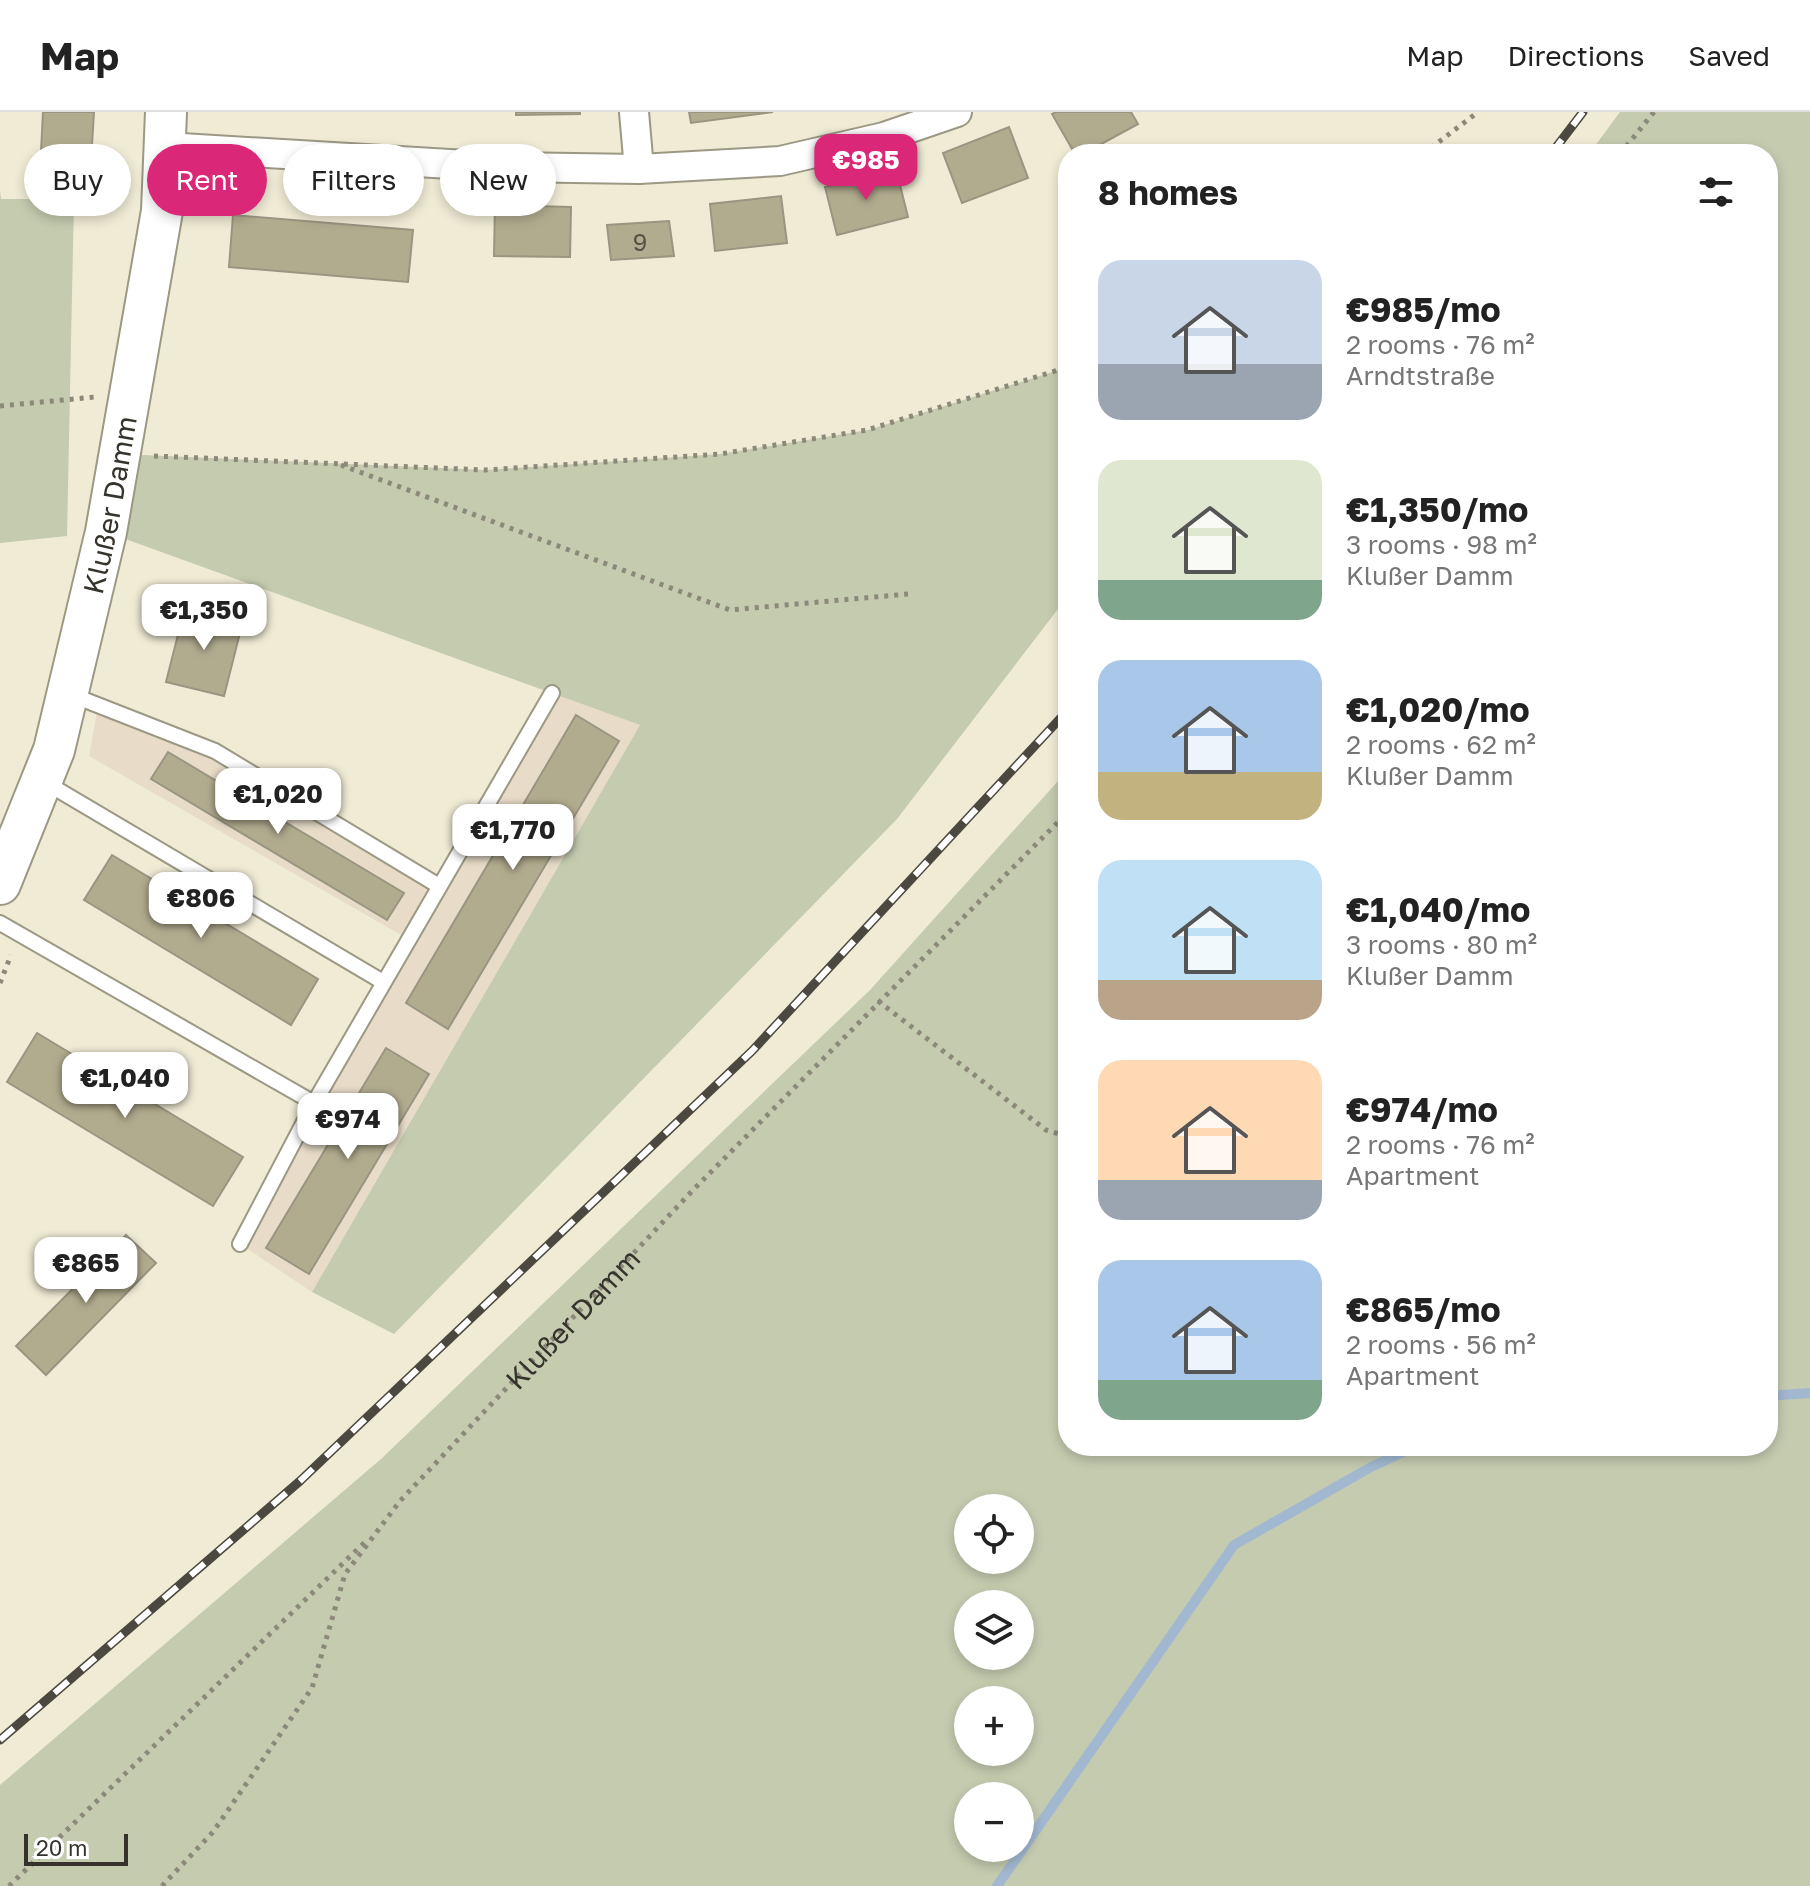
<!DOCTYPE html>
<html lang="en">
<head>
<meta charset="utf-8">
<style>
	body { margin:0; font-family:"Golos Text",sans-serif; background:#f6f6f6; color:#222; height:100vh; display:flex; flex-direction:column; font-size:30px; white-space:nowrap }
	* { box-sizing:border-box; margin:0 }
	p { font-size:26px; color:#767676 }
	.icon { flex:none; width:44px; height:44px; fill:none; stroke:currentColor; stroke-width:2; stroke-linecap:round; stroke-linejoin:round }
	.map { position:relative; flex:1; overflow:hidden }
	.details { position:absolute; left:1058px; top:32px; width:720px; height:1312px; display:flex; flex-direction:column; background:#fff; border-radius:32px; box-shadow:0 4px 12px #0003 }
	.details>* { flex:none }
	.hud { position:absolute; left:24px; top:32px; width:760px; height:72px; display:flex; gap:16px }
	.tools { position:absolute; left:954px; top:1382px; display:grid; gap:16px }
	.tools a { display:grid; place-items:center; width:80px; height:80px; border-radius:50%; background:#fff; box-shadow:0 4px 12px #0003; font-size:40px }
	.scale { position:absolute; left:24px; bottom:20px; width:104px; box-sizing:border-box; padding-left:8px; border:4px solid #35332b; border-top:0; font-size:22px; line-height:28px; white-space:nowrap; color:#35332b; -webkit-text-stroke:6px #fff; paint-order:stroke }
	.price { position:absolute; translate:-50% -68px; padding:0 18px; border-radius:16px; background:#fff; color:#222; font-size:26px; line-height:52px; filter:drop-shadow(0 2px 4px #0008) }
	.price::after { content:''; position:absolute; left:50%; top:48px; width:24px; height:18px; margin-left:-12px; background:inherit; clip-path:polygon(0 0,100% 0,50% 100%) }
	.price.on { background:#db2777; color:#fff }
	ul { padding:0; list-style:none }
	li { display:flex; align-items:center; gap:24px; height:200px; padding:0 40px }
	li span { display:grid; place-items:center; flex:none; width:224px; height:160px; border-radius:24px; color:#555 }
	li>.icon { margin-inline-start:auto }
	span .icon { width:96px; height:96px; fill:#fffc; stroke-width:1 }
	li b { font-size:34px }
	h2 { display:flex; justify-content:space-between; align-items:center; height:96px; padding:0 40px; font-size:34px }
	.tag { padding:0 28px; border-radius:36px; background:#fff; box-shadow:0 4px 12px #0003; font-size:28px; line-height:72px }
	.tag.on { background:#db2777; color:#fff }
	header { display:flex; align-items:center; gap:48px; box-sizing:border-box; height:112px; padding:0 40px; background:#fff; border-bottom:2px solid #e0e0e0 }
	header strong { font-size:38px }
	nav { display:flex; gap:44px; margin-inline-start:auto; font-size:28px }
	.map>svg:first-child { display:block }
	.industrial { fill:#e8dcc8 }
	.green { fill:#c4cbaf; fill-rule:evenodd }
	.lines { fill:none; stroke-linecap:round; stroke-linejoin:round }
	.stream { stroke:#a2b8d0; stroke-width:10 }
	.building { fill:#b2ac8f; stroke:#999581; stroke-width:2 }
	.lane-casing { stroke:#9b9884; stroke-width:18 }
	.street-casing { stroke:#9b9884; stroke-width:32 }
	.secondary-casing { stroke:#9b9884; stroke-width:44 }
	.path { stroke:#8c897b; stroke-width:5; stroke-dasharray:4 6; stroke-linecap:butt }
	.lane { stroke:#fff; stroke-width:14 }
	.street { stroke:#fff; stroke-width:28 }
	.secondary { stroke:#fff; stroke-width:40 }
	.rail-casing { stroke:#4b493f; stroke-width:9 }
	.rail { stroke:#fff; stroke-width:6; stroke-dasharray:18; stroke-linecap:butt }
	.labels { text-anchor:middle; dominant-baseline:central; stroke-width:7; stroke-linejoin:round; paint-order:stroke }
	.number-label { font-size:24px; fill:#545144 }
	.street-label { font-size:28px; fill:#35332b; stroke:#fff }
</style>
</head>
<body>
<header>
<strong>Map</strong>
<nav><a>Map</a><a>Directions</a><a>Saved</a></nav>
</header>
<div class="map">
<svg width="1810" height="1774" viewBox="0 0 1810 1774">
	<rect width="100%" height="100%" fill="#efebd5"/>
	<path class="industrial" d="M 552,581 L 640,613 L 312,1180 L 240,1132 L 408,827 L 89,644 L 98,594 L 215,639 L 439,774 Z"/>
	<g class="green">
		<path d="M 1620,0 L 1810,0 L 1810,1774 L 0,1774 L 0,1673 L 381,1347 L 870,878 L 1068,658 L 1068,1334 L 1768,1334 L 1768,42 L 1589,42 ZM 968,1396 L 1020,1396 L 1020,1448 L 968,1448 ZM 1020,1492 L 1020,1544 L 968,1544 L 968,1492 ZM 968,1588 L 1020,1588 L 1020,1640 L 968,1640 ZM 968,1684 L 1020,1684 L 1020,1736 L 968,1736 Z"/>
		<path d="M 0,79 L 1,87 L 74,87 L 67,424 L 0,431 Z"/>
		<path d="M 1068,255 L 1068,484 L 897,707 L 394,1222 L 312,1180 L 640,613 L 106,420 L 121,342 L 485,358 L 720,342 L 868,318 Z"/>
	</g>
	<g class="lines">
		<g class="stream">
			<path d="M 1768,1284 L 1810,1281"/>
			<path d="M 997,1774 L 1234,1433 L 1371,1355 L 1416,1334"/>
		</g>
	</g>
	<g class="building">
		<path d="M 43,0 L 94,0 L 89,81 L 39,79 Z"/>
		<path d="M 516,0 L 580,0 L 580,2 L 516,3 Z"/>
		<path d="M 689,0 L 773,0 L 691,11 Z"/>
		<path d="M 1056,0 L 1131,0 L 1138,12 L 1083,42 L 1075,42 L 1052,2 Z"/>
		<path d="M 1009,15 L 1028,66 L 962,91 L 943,41 Z"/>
		<path d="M 896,57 L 908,105 L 837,123 L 825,75 Z"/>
		<path d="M 781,84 L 787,131 L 715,139 L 710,92 Z"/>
		<path d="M 495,93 L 571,95 L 570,145 L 494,144 Z"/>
		<path d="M 233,103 L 413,118 L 408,170 L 229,155 Z"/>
		<path d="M 669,109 L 674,144 L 611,148 L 607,113 Z"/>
		<path d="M 185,495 L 243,509 L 224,584 L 166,570 Z"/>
		<path d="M 576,603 L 619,629 L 448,917 L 406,891 Z"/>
		<path d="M 168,640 L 404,781 L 387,808 L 151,667 Z"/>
		<path d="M 112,743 L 318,867 L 291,913 L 84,788 Z"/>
		<path d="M 37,921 L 243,1045 L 213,1094 L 7,970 Z"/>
		<path d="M 386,936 L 429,962 L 309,1162 L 266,1136 Z"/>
		<path d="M 126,1123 L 156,1151 L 46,1263 L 16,1234 Z"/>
	</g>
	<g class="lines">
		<g class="lane-casing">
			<g id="lane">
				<path d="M 72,583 L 215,639 L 439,774"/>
				<path d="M 43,669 L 383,870"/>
				<path d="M 0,811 L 314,991"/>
				<path d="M 240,1132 L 314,991 L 552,581"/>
			</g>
		</g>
		<g class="street-casing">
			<g id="street">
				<path d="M 634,0 L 639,57"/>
				<path d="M 165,35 L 500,55 L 639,57 L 780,49 L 884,25 L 957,0"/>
			</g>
		</g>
		<g class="secondary-casing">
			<g id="secondary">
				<path id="s2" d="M 0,772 L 54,638 L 106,420 L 162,99 L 166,0"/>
			</g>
		</g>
		<g class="path">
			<path d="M 1423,42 L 1478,0"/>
			<path d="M 1620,42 L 1654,0"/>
			<path d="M 0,294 L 95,285"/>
			<path d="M 154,344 L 485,358 L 720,342 L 867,318 L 1068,255"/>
			<path d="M 341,353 L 730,498 L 908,482"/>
			<path d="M 0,871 L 11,843"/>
			<path d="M 878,889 L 1046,1018 L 1068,1025"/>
			<path d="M 9,1774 L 365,1430"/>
			<path id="s1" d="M 162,1774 L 213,1720 L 312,1576 L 345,1462 L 400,1389 L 694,1077 L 1068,700"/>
		</g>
		<use href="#lane" class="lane"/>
		<use href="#street" class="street"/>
		<use href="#secondary" class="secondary"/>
		<g class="rail-casing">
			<g id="rail">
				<path d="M 1551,42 L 1583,0"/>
				<path d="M 0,1628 L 300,1369 L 752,939 L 1068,598"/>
			</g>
		</g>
		<use href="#rail" class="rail"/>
	</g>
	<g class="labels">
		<g class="number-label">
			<text x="640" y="129">9</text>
		</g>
		<g class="street-label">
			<text stroke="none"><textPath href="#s2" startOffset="396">Klußer Damm</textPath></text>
			<text stroke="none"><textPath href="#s1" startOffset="710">Klußer Damm</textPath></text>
		</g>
	</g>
</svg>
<div class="tools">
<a><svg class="icon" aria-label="locate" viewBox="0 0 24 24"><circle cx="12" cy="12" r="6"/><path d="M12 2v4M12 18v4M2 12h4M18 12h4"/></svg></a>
<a><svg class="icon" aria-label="layers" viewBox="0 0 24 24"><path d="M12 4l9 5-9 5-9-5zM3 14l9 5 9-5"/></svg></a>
<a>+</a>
<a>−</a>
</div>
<div class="scale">20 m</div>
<b class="price on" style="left:866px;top:90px">€985</b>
<b class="price" style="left:204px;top:540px">€1,350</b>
<b class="price" style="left:278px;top:724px">€1,020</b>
<b class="price" style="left:513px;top:760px">€1,770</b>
<b class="price" style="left:201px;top:828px">€806</b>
<b class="price" style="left:125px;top:1008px">€1,040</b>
<b class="price" style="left:348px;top:1049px">€974</b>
<b class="price" style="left:86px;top:1193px">€865</b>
<div class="hud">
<a class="tag">Buy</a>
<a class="tag on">Rent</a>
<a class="tag">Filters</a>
<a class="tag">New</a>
</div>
<section class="details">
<h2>8 homes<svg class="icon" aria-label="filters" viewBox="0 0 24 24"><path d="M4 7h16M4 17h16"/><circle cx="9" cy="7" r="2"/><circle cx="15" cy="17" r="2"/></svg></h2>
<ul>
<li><span style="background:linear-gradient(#c9d6e8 65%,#9aa5b1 0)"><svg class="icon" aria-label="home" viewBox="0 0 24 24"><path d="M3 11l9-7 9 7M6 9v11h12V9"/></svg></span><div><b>€985/mo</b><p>2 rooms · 76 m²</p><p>Arndtstraße</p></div></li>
<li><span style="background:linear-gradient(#dfe7d0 75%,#7fa58c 0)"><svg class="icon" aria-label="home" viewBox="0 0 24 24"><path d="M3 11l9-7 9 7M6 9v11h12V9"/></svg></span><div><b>€1,350/mo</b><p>3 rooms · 98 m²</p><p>Klußer Damm</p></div></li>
<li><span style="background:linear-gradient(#a9c7e8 70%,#c2b280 0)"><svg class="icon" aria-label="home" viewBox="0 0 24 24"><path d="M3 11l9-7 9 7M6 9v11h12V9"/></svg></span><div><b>€1,020/mo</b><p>2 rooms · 62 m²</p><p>Klußer Damm</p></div></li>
<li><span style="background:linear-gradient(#bfe0f5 75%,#b9a48a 0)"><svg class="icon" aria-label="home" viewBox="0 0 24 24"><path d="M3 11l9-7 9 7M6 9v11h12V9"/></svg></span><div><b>€1,040/mo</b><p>3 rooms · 80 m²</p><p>Klußer Damm</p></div></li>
<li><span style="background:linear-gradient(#ffd9b3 75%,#9aa5b1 0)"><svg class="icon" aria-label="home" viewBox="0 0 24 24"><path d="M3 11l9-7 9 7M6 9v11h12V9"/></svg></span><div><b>€974/mo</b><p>2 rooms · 76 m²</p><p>Apartment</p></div></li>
<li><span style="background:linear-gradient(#a9c7e8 75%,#7fa58c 0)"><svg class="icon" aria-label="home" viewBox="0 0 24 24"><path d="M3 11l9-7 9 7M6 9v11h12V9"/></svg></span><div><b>€865/mo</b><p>2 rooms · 56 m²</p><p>Apartment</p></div></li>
</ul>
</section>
</div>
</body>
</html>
